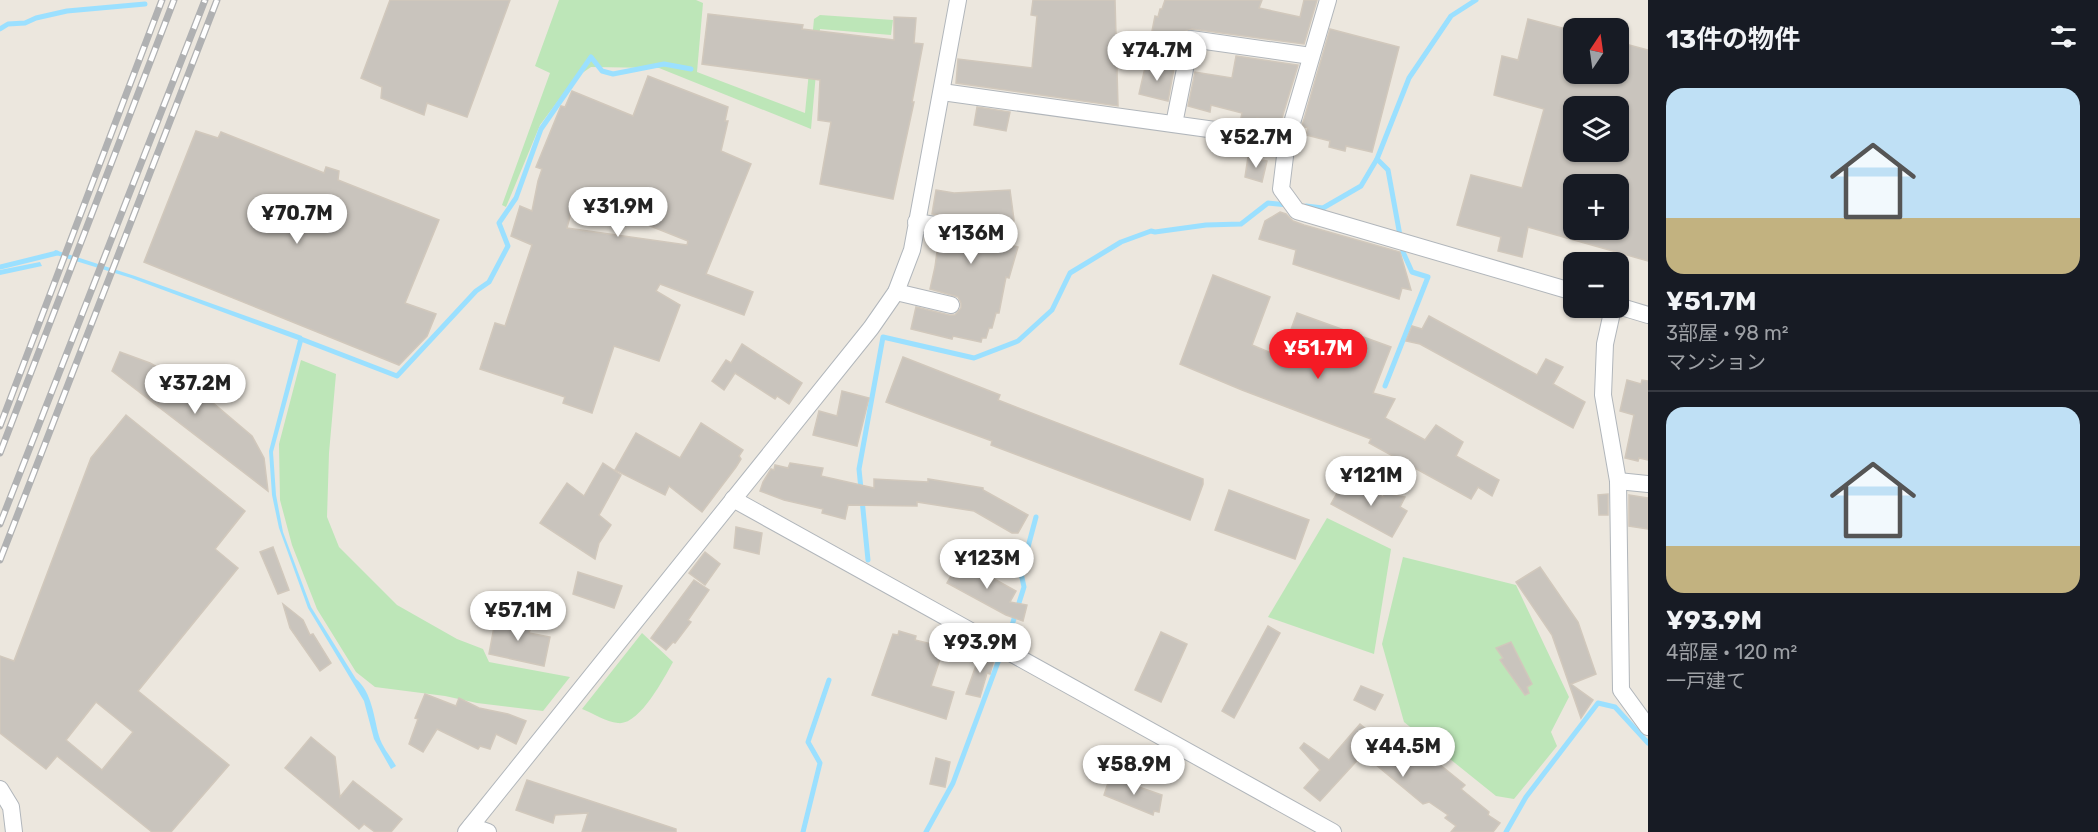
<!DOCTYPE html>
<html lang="ja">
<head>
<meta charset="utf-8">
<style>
	body { margin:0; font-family:Rubik,"Noto Sans JP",sans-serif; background:#242831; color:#f1f3f6; height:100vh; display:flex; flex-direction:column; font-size:22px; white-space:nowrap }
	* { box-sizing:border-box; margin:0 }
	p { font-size:20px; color:#9ea1a6 }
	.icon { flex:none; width:33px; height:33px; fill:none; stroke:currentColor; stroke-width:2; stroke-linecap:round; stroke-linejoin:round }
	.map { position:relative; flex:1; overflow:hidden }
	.sheet { display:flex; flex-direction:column; background:#171b24; width:450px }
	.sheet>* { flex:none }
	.needle { width:39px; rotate:13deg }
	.fabs { position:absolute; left:1563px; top:18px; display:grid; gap:12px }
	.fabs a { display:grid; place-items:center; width:66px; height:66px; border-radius:12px; background:#171b24; box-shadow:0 2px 4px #0004; font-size:30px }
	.price { position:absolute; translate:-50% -51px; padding:0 14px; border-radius:21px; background:#fff; color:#222; font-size:20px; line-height:39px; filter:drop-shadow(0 2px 3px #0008) }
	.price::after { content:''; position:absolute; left:50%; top:36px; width:18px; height:14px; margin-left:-9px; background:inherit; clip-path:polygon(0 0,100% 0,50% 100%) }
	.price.on { background:#f51b25; color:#fff }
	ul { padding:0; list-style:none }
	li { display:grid; align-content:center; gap:12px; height:318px; padding:0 18px }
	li+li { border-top:2px solid #363941 }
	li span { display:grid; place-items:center; height:186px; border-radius:18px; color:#555 }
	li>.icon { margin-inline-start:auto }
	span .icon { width:108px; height:108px; fill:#fffc; stroke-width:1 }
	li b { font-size:26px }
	h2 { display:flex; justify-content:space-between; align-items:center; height:72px; padding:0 18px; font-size:26px }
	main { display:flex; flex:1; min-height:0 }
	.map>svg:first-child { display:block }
	.green { fill:#bde6b8 }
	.water { fill:#9be0ff }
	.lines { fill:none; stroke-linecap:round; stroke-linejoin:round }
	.stream { stroke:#9be0ff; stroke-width:5 }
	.building { fill:#c9c4bd; stroke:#d1c8bc; stroke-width:1.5; fill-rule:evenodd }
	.minor-casing { stroke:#b1b6bb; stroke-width:18 }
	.minor { stroke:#fff; stroke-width:16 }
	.rail-casing { stroke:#b0b1b2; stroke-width:7 }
	.rail { stroke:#fff; stroke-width:4.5; stroke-dasharray:14; stroke-linecap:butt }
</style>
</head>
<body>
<main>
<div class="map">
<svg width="1648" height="832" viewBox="0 0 1648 832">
	<rect width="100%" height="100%" fill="#ece7de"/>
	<g class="green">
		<path d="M 559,0 L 696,0 L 703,3 L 697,72 L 805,113 L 814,19 L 820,15 L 893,20 L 891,35 L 820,29 L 811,129 L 659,68 L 591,67 L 575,78 L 540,125 L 506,207 L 502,205 L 550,73 L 535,66 Z"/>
		<path d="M 301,360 L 336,374 L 329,453 L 327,517 L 339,547 L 397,605 L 457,639 L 483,649 L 489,662 L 570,677 L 543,711 L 477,703 L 445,696 L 375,687 L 356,672 L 317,609 L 292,545 L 280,500 L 279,444 Z"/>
		<path d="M 1327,518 L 1391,549 L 1374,654 L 1268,617 Z"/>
		<path d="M 1403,557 L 1516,585 L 1569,697 L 1551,732 L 1557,746 L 1514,799 L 1496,796 L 1404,722 L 1382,644 Z"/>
		<path d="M 642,633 L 673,662 C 664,678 639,726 618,723 C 606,722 593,713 582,709 Z"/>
	</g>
	<g class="water">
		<path d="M 55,250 L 135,276 L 302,336 L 303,341 L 273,452 L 276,495 L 283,532 L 311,607 L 356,679 C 372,692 374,718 379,736 C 382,747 391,757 396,766 L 391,769 L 374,739 L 364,701 L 308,608 L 279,528 L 272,495 L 269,451 L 298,340 L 131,278 L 53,254 Z"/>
		<path d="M 40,262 L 42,266 L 0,275 L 0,270 Z"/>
	</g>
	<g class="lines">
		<g class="stream">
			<path d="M 0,29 L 8,24 L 25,23 L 36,18 L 67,11 L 145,4"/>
			<path d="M 1377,159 L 1388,170 L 1403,252 L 1412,272 L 1428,277 L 1385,386"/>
			<path d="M 1306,206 L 1323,208 L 1361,186 L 1377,159 L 1409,78 L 1451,16 L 1476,0"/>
			<path d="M 0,267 L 57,253"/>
			<path d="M 301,339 L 397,376 L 476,291 L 489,282 L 508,246 L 499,223 L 516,198 L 541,129 L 591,57 L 602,71 L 613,74 L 664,64 L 691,69"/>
			<path d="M 868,560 L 859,469 L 883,337 L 974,358 L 1018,341 L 1052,310 L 1070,273 L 1121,242 L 1151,231 L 1155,232 L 1206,225 L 1241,224 L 1268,203 L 1288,205"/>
			<path d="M 803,832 L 820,763 L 808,742 L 829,680"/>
			<path d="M 926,832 L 953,783 L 1013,622 L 1024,587 L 1021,573 L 1036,517"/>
			<path d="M 1506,832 L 1526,797 L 1598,703 L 1615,707 L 1648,743"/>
		</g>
	</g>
	<g class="building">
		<path d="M 390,0 L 510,0 L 467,117 L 427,103 L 424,115 L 381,98 L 382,87 L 361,78 Z"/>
		<path d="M 1033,0 L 1115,0 L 1118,106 L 956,83 L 958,59 L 1032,68 L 1037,16 L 1031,15 Z"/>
		<path d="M 1165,0 L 1262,0 L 1259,8 L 1300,17 L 1304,0 L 1317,0 L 1304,44 L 1192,29 L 1183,32 L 1180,42 L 1153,37 L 1155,32 L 1152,31 L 1155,16 L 1158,17 L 1160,9 L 1162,9 Z"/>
		<path d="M 708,14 L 803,25 L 802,29 L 894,40 L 894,17 L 916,18 L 914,43 L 923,44 L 912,102 L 914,102 L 893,199 L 820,184 L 831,122 L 818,120 L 820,80 L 702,64 Z"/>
		<path d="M 1528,19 L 1574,31 L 1574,74 L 1618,74 L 1618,42 L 1648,50 L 1648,261 L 1528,227 L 1522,257 L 1498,251 L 1501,237 L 1457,225 L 1471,175 L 1522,188 L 1544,109 L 1494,95 L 1502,56 L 1518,60 ZM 1574,106 L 1618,106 L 1618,152 L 1574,152 ZM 1574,184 L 1618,184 L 1618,230 L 1574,230 Z"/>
		<path d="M 1330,29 L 1399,47 L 1372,152 L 1346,146 L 1345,151 L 1329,147 L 1330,141 L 1306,135 L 1308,128 L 1302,126 Z"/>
		<path d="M 1236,56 L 1298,65 L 1281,121 L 1278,121 L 1277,123 L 1257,118 L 1256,125 L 1240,123 L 1242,113 L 1211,105 L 1210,112 L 1188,106 L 1195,72 L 1232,78 Z"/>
		<path d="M 1146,63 L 1174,68 L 1168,101 L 1139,94 Z"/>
		<path d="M 648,76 L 728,107 L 725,121 L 728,121 L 721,151 L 751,164 L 706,274 L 753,292 L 744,315 L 660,284 L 656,291 L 680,305 L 659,361 L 614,346 L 592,413 L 563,403 L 565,397 L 480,369 L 495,323 L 505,326 L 532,245 L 511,236 L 520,206 L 532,211 L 538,181 L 542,169 L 536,167 L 561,106 L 565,107 L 572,91 L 633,116 ZM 575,196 L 688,241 L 687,245 L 567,228 Z"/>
		<path d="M 977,107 L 1010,112 L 1006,131 L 974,125 Z"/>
		<path d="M 196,131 L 218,138 L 221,132 L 324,173 L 326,167 L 339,171 L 338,180 L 439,220 L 405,303 L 436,314 L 427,336 L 399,365 L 144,262 Z"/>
		<path d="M 1248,157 L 1267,161 L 1262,182 L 1245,177 Z"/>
		<path d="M 936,190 L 954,193 L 1010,190 L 1014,220 L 1010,245 L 1018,247 L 1009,278 L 1006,277 L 999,313 L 996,313 L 992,328 L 989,328 L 986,338 L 982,338 L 981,342 L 953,336 L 952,339 L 911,329 L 916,307 L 949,315 L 955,315 L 961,308 L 961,303 L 958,297 L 930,289 L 935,267 L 939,236 L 972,241 L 977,241 L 983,233 L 983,227 L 975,221 L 932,214 Z"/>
		<path d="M 1280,212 L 1286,214 L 1293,221 L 1304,225 L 1400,252 L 1411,290 L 1402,288 L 1399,299 L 1293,264 L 1296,250 L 1259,239 L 1265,221 Z"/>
		<path d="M 1213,275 L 1270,297 L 1252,345 L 1281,357 L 1297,313 L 1391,347 L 1373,393 L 1395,399 L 1385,418 L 1425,440 L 1436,425 L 1463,442 L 1456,456 L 1499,480 L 1492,496 L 1478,487 L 1471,499 L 1369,443 L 1371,439 L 1242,390 L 1180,364 Z"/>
		<path d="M 1429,316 L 1537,375 L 1546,359 L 1563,367 L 1553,384 L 1585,402 L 1573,428 L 1420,344 L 1406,341 L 1412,326 L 1422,329 Z"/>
		<path d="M 742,344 L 802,383 L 789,404 L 777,396 L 775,399 L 735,373 L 724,390 L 712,381 L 726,360 L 731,363 Z"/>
		<path d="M 120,352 L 150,363 L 199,391 L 252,436 L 264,458 L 268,491 L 112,371 Z"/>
		<path d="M 903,357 L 1000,395 L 998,400 L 1203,479 L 1203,484 L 1190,520 L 991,445 L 992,441 L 886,402 Z"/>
		<path d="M 1627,380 L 1641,384 L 1642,380 L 1648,381 L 1648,460 L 1639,458 L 1638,461 L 1625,458 L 1634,415 L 1620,411 Z"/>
		<path d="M 842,391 L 869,398 L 857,446 L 813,435 L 819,411 L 837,416 Z"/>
		<path d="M 126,415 L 245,511 L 215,549 L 238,568 L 138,691 L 229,765 L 171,832 L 152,832 L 57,756 L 46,769 L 0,733 L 0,656 L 14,661 L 91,458 ZM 96,702 L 133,732 L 102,770 L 66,740 Z"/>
		<path d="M 701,423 L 743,450 L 739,456 L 741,459 L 736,467 L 702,512 L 669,486 L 665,495 L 615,470 L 636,433 L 680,458 Z"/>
		<path d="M 603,463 L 621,475 L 599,515 L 611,525 L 599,543 L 595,559 L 540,523 L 567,483 L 584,496 Z"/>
		<path d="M 790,463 L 823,468 L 821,476 L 874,488 L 874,479 L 928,482 L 928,479 L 983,488 L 983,490 L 1028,515 L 1018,533 L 1012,533 L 974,511 L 917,502 L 917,506 L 848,505 L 845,519 L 822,513 L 823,509 L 784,500 L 760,491 L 763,482 L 771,469 L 774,470 L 775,465 L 788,468 Z"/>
		<path d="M 1346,477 L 1383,497 L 1385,493 L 1405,497 L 1400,507 L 1407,511 L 1392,537 L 1331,504 Z"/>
		<path d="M 1229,490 L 1309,520 L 1295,559 L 1215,530 Z"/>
		<path d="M 1608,494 L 1608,515 L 1599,515 L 1598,495 Z"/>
		<path d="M 1629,495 L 1648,498 L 1648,529 L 1629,526 Z"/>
		<path d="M 736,527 L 762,533 L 759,554 L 734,548 Z"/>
		<path d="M 273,547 L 289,590 L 278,594 L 260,552 Z"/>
		<path d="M 705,552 L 720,564 L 705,585 L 689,573 Z"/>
		<path d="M 960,560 L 1016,591 L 1010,602 L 1027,605 L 1023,621 L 1006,615 L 947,583 Z"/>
		<path d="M 1540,567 L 1578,622 L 1596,674 L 1571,684 L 1593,700 L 1581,718 L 1552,635 L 1516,582 Z"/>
		<path d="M 578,572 L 622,586 L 614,608 L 573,594 Z"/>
		<path d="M 694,580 L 709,590 L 688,620 L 691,622 L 675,643 L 673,642 L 666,650 L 651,638 Z"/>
		<path d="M 283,604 L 303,620 L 310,635 L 313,634 L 331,663 L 320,671 L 290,628 Z"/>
		<path d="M 496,616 L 532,623 L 529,633 L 550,637 L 544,666 L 489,654 Z"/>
		<path d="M 1268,626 L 1280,633 L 1234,718 L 1222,711 Z"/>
		<path d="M 899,631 L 916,636 L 915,640 L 944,647 L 931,686 L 954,692 L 946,719 L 872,695 L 893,634 L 898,635 Z"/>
		<path d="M 1161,632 L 1187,644 L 1161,702 L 1135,690 Z"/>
		<path d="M 1511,642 L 1532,684 L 1527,687 L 1529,693 L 1525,695 L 1500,660 L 1503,658 L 1496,648 Z"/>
		<path d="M 981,651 L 992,655 L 992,658 L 994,659 L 990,674 L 987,673 L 980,697 L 966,694 Z"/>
		<path d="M 1361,686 L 1383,695 L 1375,710 L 1354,700 Z"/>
		<path d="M 425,694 L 456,706 L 459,698 L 479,708 L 508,714 L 526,721 L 516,744 L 496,734 L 490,749 L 480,746 L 478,749 L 437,729 L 423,752 L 409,744 L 418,719 L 415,718 Z"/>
		<path d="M 1360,724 L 1396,754 L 1408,739 L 1465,785 L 1461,789 L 1489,812 L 1488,815 L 1500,823 L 1493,832 L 1451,832 L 1456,826 L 1445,818 L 1448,815 L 1429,802 L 1423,804 L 1363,754 L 1320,801 L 1304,788 L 1320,770 L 1300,748 L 1304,743 L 1329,760 Z"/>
		<path d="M 311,737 L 335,757 L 340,797 L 353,781 L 402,819 L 391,832 L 375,832 L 364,824 L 359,829 L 285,768 Z"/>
		<path d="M 936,758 L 950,762 L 945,787 L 930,784 Z"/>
		<path d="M 1110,777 L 1162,795 L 1159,812 L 1154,811 L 1153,815 L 1104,795 Z"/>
		<path d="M 527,780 L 676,829 L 676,832 L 582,832 L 588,813 L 555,815 L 553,823 L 516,810 Z"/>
	</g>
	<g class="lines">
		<g class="minor-casing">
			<g id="minor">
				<path d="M 1328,0 L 1287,140 L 1281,189 L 1297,211 L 1574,292"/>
				<path d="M 942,92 L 1287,140"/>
				<path d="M 1174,124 L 1191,39 L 1311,56"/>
				<path d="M 916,222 L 973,231"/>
				<path d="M 896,292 L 951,305"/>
				<path d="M 1618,306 L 1648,315"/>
				<path d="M 1613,308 L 1605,344 L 1603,395 L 1618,481 L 1621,690 L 1648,727"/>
				<path d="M 1618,481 L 1648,484"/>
				<path d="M 733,499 L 1333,832"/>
				<path d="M 0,789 L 11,807 L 14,832"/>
				<path d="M 471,826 L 488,832"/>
				<path d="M 466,832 L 871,328 L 896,292 L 912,250 L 958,0"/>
			</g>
		</g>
		<use href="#minor" class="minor"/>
		<g class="rail-casing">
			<g id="rail">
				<path d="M 0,426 L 162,0"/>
				<path d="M 0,453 L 174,0"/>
				<path d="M 0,524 L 205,0"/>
				<path d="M 0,560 L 217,0"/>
			</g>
		</g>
		<use href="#rail" class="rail"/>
	</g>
</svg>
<div class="fabs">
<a><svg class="needle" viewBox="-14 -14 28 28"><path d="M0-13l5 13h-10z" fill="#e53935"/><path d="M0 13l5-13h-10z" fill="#9ea1a6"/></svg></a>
<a><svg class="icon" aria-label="layers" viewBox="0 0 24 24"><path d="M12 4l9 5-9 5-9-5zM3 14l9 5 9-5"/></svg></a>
<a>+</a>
<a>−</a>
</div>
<b class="price" style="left:1157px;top:82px">¥74.7M</b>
<b class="price" style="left:1256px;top:169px">¥52.7M</b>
<b class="price" style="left:618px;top:238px">¥31.9M</b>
<b class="price" style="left:297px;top:245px">¥70.7M</b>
<b class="price" style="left:971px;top:265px">¥136M</b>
<b class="price on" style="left:1318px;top:380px">¥51.7M</b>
<b class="price" style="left:195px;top:415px">¥37.2M</b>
<b class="price" style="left:1371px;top:507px">¥121M</b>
<b class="price" style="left:987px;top:590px">¥123M</b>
<b class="price" style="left:518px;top:642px">¥57.1M</b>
<b class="price" style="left:980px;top:674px">¥93.9M</b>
<b class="price" style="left:1403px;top:778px">¥44.5M</b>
<b class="price" style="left:1134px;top:796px">¥58.9M</b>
</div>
<section class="sheet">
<h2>13件の物件<svg class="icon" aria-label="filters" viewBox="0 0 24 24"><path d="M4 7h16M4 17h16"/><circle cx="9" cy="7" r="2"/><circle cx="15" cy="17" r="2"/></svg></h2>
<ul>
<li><span style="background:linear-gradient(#bfe0f5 70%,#c2b280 0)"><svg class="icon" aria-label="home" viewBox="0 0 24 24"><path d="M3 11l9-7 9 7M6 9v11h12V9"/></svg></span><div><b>¥51.7M</b><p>3部屋 · 98 m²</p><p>マンション</p></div></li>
<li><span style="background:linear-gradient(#bfe0f5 75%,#c2b280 0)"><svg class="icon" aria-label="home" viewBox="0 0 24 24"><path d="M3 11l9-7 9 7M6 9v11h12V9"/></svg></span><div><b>¥93.9M</b><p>4部屋 · 120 m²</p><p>一戸建て</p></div></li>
</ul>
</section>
</main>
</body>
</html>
